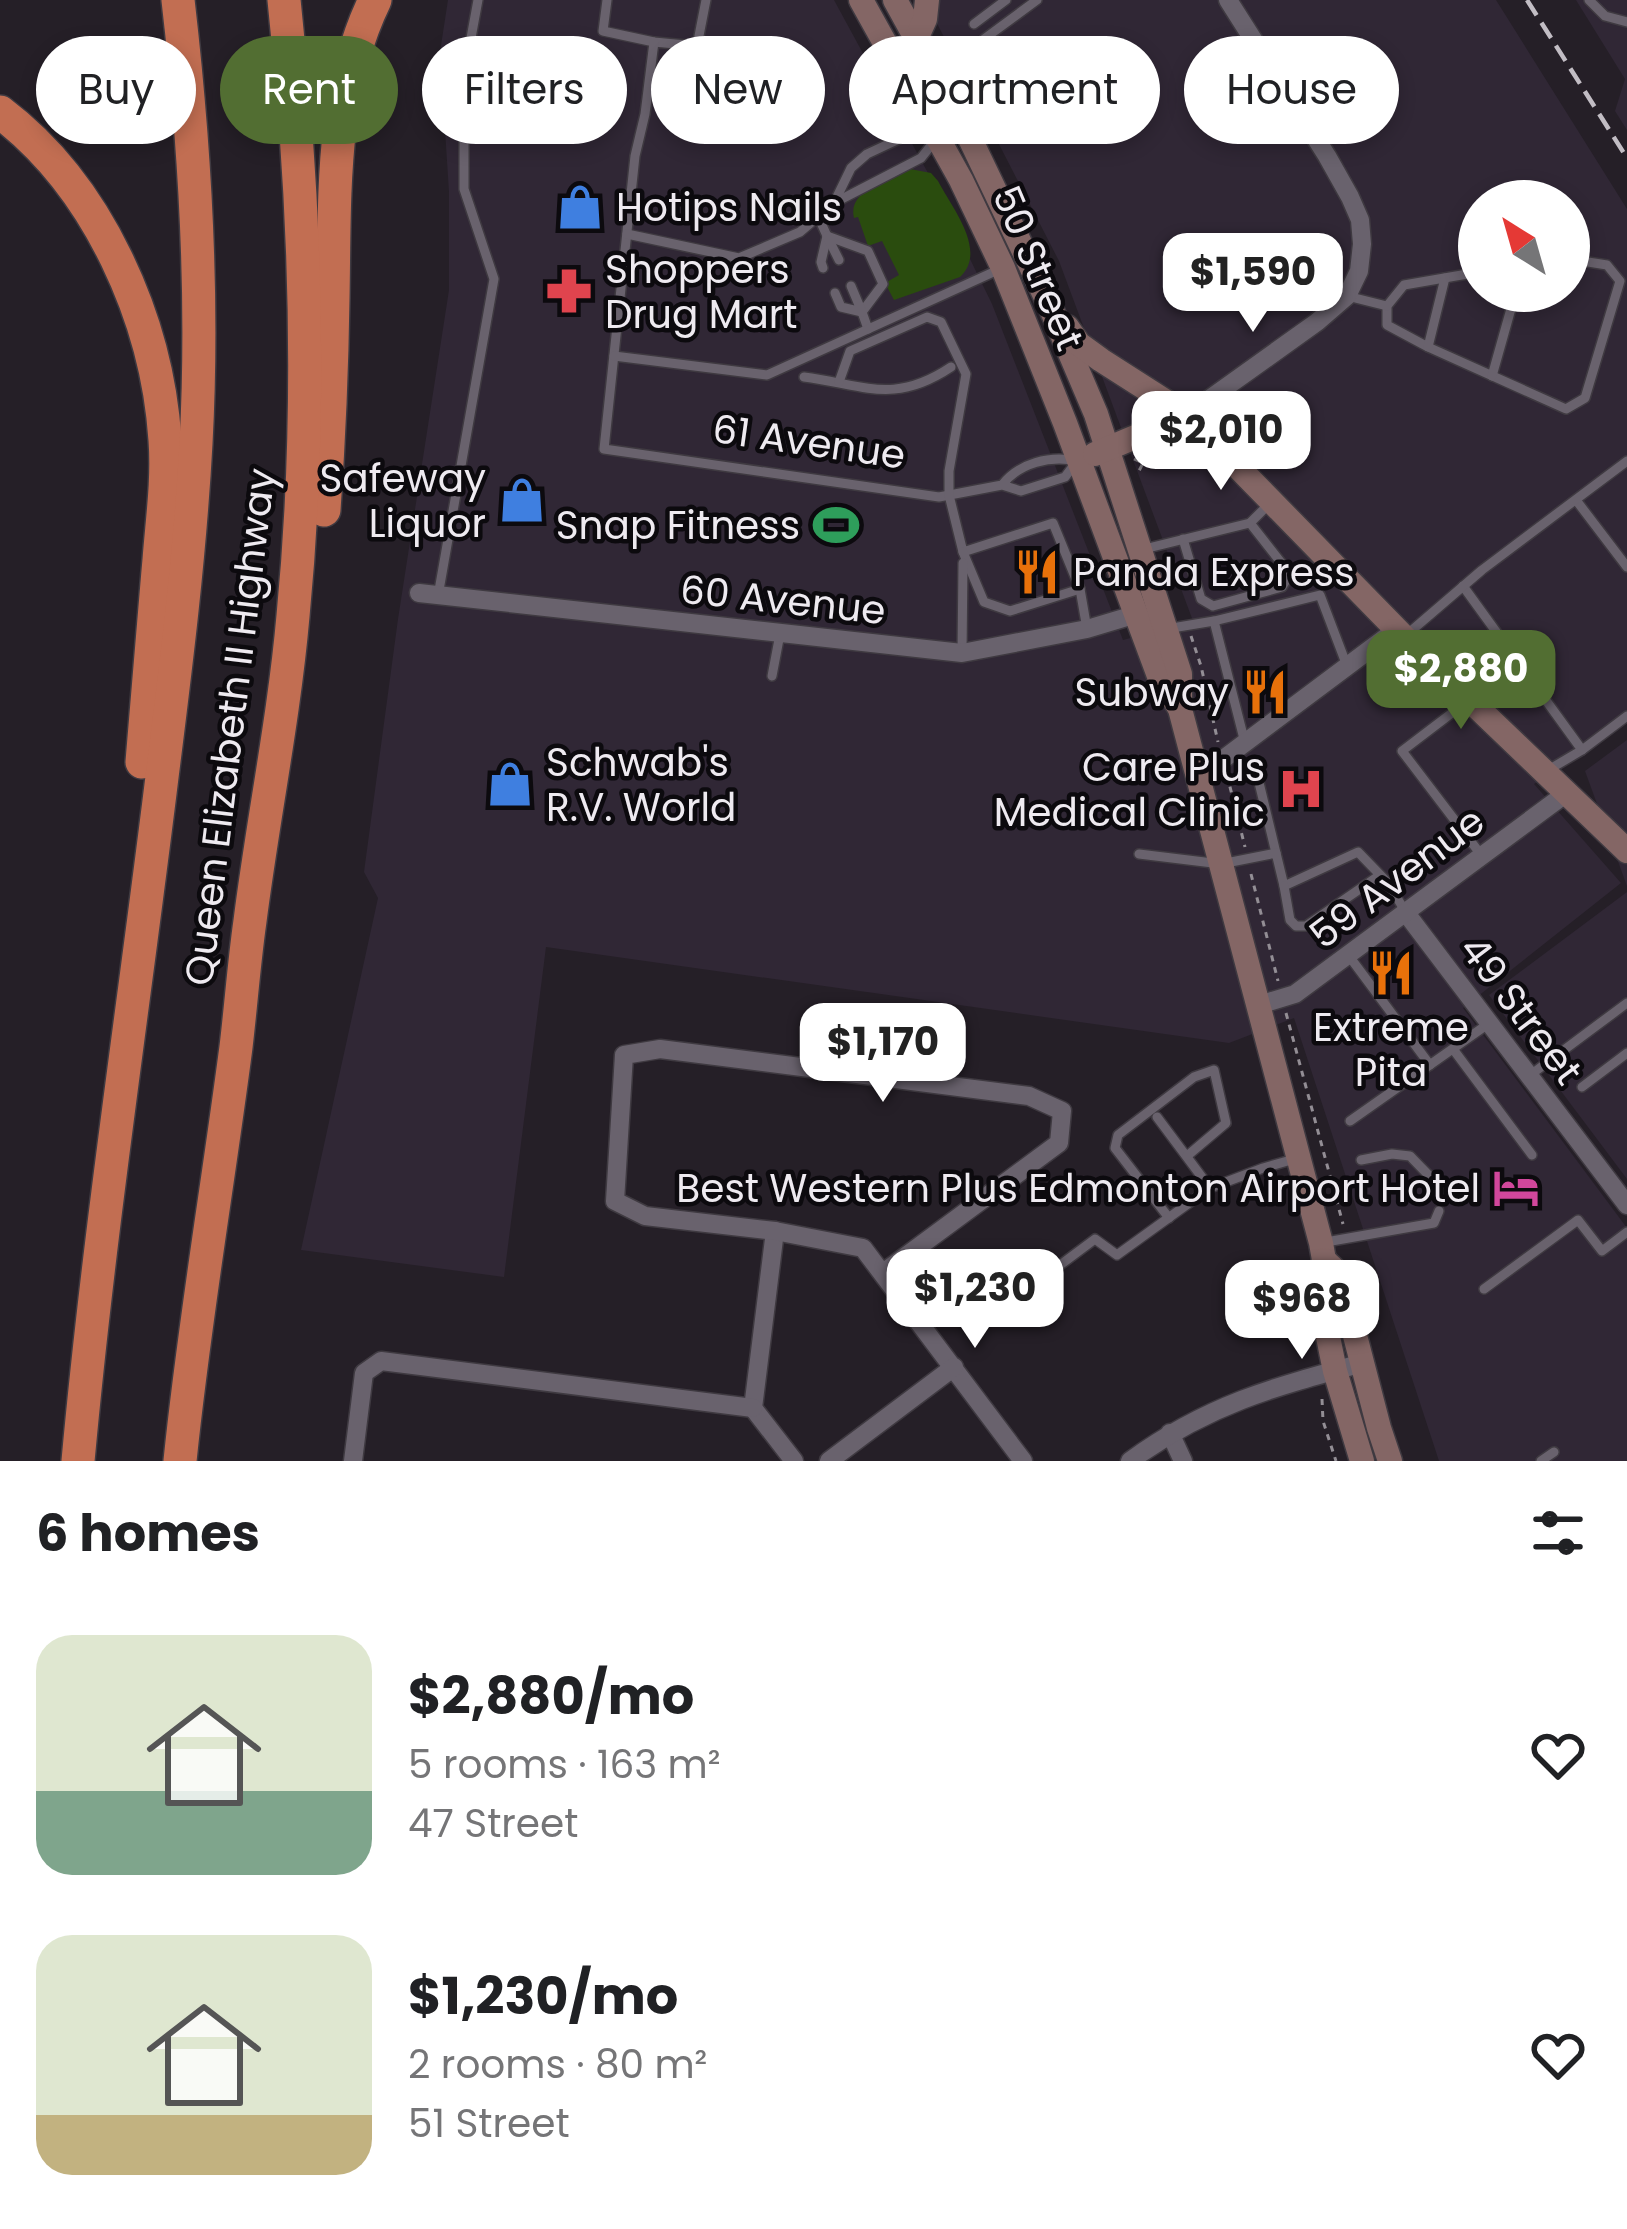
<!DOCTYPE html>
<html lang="en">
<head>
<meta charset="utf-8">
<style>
	body { margin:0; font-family:Poppins,sans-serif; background:#f2f2f2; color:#202124; height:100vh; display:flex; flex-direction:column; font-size:45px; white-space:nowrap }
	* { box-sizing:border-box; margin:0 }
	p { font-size:39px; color:#757577 }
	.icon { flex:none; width:66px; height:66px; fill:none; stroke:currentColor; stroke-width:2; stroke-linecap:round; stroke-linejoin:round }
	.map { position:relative; height:1461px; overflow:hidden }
	.sheet { display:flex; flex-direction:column; background:#fff; flex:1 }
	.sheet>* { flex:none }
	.banner { position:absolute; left:36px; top:36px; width:1557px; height:108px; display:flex; gap:24px }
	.needle { width:78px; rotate:323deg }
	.tools { position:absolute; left:1458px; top:180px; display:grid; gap:24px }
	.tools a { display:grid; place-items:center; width:132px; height:132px; border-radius:50%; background:#fff; box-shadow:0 6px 18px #0003; font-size:60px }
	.price { position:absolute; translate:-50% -102px; padding:0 27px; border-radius:24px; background:#fff; color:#222; font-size:39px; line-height:78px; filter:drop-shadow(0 3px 6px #0008) }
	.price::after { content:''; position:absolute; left:50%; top:72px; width:36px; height:27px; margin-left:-18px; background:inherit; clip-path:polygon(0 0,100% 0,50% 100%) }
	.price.active { background:#526e32; color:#fff }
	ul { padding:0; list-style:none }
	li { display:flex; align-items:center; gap:36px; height:300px; padding:0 36px }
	li span { display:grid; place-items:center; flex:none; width:336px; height:240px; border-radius:36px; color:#555 }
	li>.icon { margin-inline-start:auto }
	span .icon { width:144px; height:144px; fill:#fffc; stroke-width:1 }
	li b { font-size:51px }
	h2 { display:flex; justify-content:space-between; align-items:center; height:144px; padding:0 36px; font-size:51px }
	.tag { padding:0 42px; border-radius:54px; background:#fff; box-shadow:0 6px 18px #0003; font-size:42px; line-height:108px }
	.tag.active { background:#526e32; color:#fff }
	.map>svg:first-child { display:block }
	.built { fill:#302735; fill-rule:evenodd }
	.green { fill:#2a4c0e }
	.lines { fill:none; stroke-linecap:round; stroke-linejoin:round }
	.lane-casing { stroke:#3f3a41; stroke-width:12 }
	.street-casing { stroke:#3f3a41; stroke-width:21 }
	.secondary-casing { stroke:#3f3a41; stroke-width:27 }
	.highway-casing { stroke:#3f3a41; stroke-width:36 }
	.path { stroke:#938e95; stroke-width:3; stroke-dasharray:6 6; stroke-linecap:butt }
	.lane { stroke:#69626d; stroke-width:9 }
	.street { stroke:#69626d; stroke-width:18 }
	.secondary { stroke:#846665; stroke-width:24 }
	.highway { stroke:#c26e52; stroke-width:33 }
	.rail { stroke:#c2bdc4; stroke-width:4.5; stroke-dasharray:18 9; stroke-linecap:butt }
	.labels { text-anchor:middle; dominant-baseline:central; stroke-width:9; stroke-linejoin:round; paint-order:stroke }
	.poi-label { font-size:39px; fill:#eeeaf0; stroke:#0c0a0e; text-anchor:end }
	.street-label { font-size:39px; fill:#eeeaf0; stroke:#0c0a0e }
</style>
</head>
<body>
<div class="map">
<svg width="1627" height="1461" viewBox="0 0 1627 1461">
	<rect width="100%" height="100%" fill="#251f27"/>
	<g class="built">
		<path d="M 448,0 L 834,0 L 928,173 L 992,304 L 1123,640 L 1193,621 L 1059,261 L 925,0 L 1496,0 L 1627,209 L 1627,720 L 1534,784 L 1621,883 L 1463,1008 L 1627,1228 L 1627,1461 L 1439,1461 L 1294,1018 L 1229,1043 L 546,947 L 504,1277 L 301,1250 L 378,898 L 364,872 L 398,619 L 449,290 L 449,192 L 440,52 ZM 1479,201 L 1569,201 L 1569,291 L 1479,291 Z"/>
		<path d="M 1576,0 L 1627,0 L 1627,130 L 1615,111 L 1625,79 Z"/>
		<path d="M 1627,740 L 1627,886 L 1585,771 Z"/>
		<path d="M 1627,892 L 1627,1179 L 1489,995 Z"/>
	</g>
	<path class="green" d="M 910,169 L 931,173 L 938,181 C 952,208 988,251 960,277 L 894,300 L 885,283 L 899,275 L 882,241 L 868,246 L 858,217 L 854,218 C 847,190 889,180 910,169 Z"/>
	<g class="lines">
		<g class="lane-casing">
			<g id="lane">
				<path d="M 607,0 L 603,31 L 654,42 L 697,46 L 706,0"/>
				<path d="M 1589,0 L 1605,16 L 1627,22"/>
				<path d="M 974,24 L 1006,0"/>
				<path d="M 984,39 L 1037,0"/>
				<path d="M 654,42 L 645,114 L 635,156 L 604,449 L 939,497 L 1002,485 L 1021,491 L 1065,477 L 1077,461 C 1050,455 1019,463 1002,485"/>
				<path d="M 834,203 L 851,168 L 867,154 L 912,133 L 934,137"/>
				<path d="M 818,216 L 827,236 L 821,262 L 823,268"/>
				<path d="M 627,234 L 739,258 L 800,232 L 834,203 L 921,158 L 937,138 L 964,126"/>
				<path d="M 827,236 L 868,251 L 883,284 L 862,312 L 868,329"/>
				<path d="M 827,236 L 839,260"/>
				<path d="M 1479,272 L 1404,285 L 1387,306 L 1387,325 L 1428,347 L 1566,409 L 1585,398 L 1620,281 L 1607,265 L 1569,259"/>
				<path d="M 835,293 L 841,307 L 862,312 L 851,286"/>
				<path d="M 1347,296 L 1387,306"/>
				<path d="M 1428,347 L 1445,278"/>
				<path d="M 614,356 L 767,375 L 998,270"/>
				<path d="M 1492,376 L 1516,291"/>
				<path d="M 804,377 C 865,385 894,405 951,367"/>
				<path d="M 839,382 L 850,351 L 927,317 L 941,322 L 966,374 L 949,471 L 949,495 L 963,552 L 1053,523 L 1080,589 L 1087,629"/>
				<path d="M 1576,500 L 1627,567"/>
				<path d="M 1183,539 L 1201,599 L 1213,606 L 1282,587 L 1290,574 L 1250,523"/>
				<path d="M 1140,550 L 1250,523 L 1268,505"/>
				<path d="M 963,552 L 984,602 L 1010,611 L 1080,589"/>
				<path d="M 1463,586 L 1582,750 L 1550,769"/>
				<path d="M 438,596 L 494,279 L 464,189 L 464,76 L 478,0"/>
				<path d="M 1214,621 L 1245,743"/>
				<path d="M 1166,629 L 1214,621 L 1320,595 L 1347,666"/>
				<path d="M 1404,637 L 1482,570 L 1627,461"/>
				<path d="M 962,653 L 963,563"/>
				<path d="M 772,676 L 780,634"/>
				<path d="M 1465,703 L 1402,751 L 1482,856"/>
				<path d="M 1582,750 L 1627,716"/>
				<path d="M 1255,766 L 1276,853"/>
				<path d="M 1139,854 L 1221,864 L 1276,853 L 1284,886 L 1358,852 L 1388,883 L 1405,911"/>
				<path d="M 1284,886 L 1290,920 L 1296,926 L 1306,926 L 1380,875"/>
				<path d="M 1349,956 L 1430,1065"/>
				<path d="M 1453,1049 L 1532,1155"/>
				<path d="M 1529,1076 L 1627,1003"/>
				<path d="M 1582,1087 L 1627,1053"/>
				<path d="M 1157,1117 L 1210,1188"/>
				<path d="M 1350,1121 L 1488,1024"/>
				<path d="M 1361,1160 L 1392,1154 L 1410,1156 L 1444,1191"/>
				<path d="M 1169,1218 L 1115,1148 L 1118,1135 L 1194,1077 L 1214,1070 L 1226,1123 L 1187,1156"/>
				<path d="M 1326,1242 L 1434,1223 L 1439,1211"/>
				<path d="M 1028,1289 L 1095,1239 L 1117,1255 L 1210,1188 L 1263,1168 L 1298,1158"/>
				<path d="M 1484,1289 L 1578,1220 L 1602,1251 L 1627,1232"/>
				<path d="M 1541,1461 L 1554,1452"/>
			</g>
		</g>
		<g class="street-casing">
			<g id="street">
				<path d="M 1187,415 L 1317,322 L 1347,296 L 1359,271 L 1362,244 L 1360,220 L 1350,197 L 1327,156 L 1228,0"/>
				<path d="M 419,593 L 962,653 L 1087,629 L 1137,614"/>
				<path d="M 1198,778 L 1397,629"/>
				<path d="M 1406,913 L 1627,1205"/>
				<path d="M 1259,1005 L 1295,994 L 1568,792"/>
				<path d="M 775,1231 L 753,1408 L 794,1461"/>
				<path d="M 883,1273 L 1059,1143 L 1062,1111 L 1029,1096 L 660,1049 L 624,1055 L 615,1201 L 645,1216 L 775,1231 L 863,1248 L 1023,1461"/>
				<path d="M 1170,1433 L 1183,1461"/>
				<path d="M 353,1461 L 364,1373 L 381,1361 L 753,1408"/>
				<path d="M 829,1461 L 954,1367"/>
				<path d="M 1130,1461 C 1207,1405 1273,1387 1363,1363"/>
			</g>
		</g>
		<g class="secondary-casing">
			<g id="secondary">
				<path d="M 861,0 L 961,180 L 1003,268 L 1065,423 L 1159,676 L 1179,707"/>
				<path d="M 895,0 L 964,126 L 1050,306 L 1096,414 L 1180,674 L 1180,709 L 1321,1243 L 1324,1260 L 1317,1283 L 1335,1371 L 1362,1461"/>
				<path d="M 916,39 L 925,19 L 927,0"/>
				<path d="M 1067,327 L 1079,344 L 1101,360 L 1187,415 L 1404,637 L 1627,851"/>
				<path d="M 1095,454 L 1187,415"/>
				<path d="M 1324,1260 L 1339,1274 L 1379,1428 L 1390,1461"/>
			</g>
		</g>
		<g class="highway-casing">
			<g id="highway">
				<path d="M 0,112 C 98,186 157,319 165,440 C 168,480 162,520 159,560 C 153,627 148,694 142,762"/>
				<path d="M 324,510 C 329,439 332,369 333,298 C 335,198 330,92 375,0"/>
				<path d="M 78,1461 C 99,1232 134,1005 162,777 C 176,666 190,555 196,443 C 204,296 195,146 178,0"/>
				<path d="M 180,1461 C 194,1323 218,1185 236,1047 C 241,1005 244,963 250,921 C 263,819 284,718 293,616 C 313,411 306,204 284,0"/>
			</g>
		</g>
		<g class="path">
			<path d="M 1134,459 L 1143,463 L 1138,473"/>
			<path d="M 1191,636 L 1201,666 L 1218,742"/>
			<path d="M 1227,775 L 1245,847"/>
			<path d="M 1251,874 L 1278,981"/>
			<path d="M 1286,1013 L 1343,1224"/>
			<path d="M 1322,1399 L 1323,1421 L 1336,1461"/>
		</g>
		<use href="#lane" class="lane"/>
		<use href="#street" class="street"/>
		<use href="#secondary" class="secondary"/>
		<use href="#highway" class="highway"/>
		<path class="rail" d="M 1527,0 L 1627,158"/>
	</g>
	<defs>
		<g id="shop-bare" transform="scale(3.6)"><path d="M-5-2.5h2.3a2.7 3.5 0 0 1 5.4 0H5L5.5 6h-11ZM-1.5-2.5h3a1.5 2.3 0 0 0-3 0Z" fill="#3f7fe0" stroke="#0c0a0e" stroke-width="2.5" paint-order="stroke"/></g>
		<g id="pharmacy-bare" transform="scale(3.6)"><path d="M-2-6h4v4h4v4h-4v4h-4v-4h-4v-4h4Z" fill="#e0444e" stroke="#0c0a0e" stroke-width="2.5" paint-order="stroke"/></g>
		<g id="stadium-bare" transform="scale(3.6)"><path d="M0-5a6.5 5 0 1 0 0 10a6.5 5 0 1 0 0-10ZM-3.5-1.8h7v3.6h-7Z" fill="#2e9e5b" stroke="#0c0a0e" stroke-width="2.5" paint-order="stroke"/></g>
		<g id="restaurant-bare" transform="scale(3.6)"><path d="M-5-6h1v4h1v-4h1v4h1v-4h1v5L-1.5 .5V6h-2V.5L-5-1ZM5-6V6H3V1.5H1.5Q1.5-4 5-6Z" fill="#e8710a" stroke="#0c0a0e" stroke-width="2.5" paint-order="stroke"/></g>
		<g id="hospital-bare" transform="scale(3.6)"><path d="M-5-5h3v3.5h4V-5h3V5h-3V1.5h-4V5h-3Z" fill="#e0444e" stroke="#0c0a0e" stroke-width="2.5" paint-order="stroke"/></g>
		<g id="hotel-bare" transform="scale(3.6)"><path d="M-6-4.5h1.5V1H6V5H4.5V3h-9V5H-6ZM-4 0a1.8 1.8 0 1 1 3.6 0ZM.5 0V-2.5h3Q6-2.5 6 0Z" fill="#d1479c" stroke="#0c0a0e" stroke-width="2.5" paint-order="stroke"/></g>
	</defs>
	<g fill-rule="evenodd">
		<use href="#shop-bare" x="580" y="207"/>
		<use href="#pharmacy-bare" x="569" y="291"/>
		<use href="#shop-bare" x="522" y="500"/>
		<use href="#stadium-bare" x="836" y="525"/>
		<use href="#restaurant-bare" x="1037" y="572"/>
		<use href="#restaurant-bare" x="1265" y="692"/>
		<use href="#shop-bare" x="510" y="784"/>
		<use href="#hospital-bare" x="1301" y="789"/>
		<use href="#restaurant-bare" x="1391" y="973"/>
		<use href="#hotel-bare" x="1516" y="1188"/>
	</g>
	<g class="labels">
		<g class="poi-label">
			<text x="616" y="207" text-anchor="start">Hotips Nails</text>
			<text x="605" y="269" text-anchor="start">Shoppers<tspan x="605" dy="45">Drug Mart</tspan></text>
			<text x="486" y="478">Safeway<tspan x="486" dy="45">Liquor</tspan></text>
			<text x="800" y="525">Snap Fitness</text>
			<text x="1073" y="572" text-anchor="start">Panda Express</text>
			<text x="1229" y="692">Subway</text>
			<text x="546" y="762" text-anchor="start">Schwab's<tspan x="546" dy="45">R.V. World</tspan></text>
			<text x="1265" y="767">Care Plus<tspan x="1265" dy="45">Medical Clinic</tspan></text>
			<text x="1391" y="1027" text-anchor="middle">Extreme<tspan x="1391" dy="45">Pita</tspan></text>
			<text x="1480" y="1188">Best Western Plus Edmonton Airport Hotel</text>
		</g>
		<g class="street-label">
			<text transform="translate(1038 268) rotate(67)">50 Street</text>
			<text transform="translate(809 442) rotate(8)">61 Avenue</text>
			<text transform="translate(783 600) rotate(6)">60 Avenue</text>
			<text transform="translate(230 727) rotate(-83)">Queen Elizabeth II Highway</text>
			<text transform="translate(1397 878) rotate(-37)">59 Avenue</text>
			<text transform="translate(1521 1010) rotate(53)">49 Street</text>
		</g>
	</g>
</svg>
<div class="tools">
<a><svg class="needle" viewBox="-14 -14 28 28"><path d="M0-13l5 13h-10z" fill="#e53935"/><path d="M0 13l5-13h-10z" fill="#757577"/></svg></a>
</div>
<b class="price" style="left:1253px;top:335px">$1,590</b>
<b class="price" style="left:1221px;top:493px">$2,010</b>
<b class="price active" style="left:1461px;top:732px">$2,880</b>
<b class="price" style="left:883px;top:1105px">$1,170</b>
<b class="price" style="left:975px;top:1351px">$1,230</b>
<b class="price" style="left:1302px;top:1362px">$968</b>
<div class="banner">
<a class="tag">Buy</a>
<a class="tag active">Rent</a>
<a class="tag">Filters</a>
<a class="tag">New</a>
<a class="tag">Apartment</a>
<a class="tag">House</a>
</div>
</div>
<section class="sheet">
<h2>6 homes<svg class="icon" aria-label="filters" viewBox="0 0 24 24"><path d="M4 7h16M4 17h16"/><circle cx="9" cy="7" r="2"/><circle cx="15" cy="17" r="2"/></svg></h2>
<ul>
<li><span style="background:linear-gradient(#dfe7d0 65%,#7fa58c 0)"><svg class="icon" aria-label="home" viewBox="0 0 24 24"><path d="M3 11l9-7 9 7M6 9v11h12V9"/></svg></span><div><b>$2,880/mo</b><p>5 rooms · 163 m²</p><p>47 Street</p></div><svg class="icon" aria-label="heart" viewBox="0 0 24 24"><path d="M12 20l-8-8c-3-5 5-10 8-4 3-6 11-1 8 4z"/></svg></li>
<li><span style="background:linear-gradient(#dfe7d0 75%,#c2b280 0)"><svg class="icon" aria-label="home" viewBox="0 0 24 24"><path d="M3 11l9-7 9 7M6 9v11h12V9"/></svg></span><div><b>$1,230/mo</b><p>2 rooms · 80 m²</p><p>51 Street</p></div><svg class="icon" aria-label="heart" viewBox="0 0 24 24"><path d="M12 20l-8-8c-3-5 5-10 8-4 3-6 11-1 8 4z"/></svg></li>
</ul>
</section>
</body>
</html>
